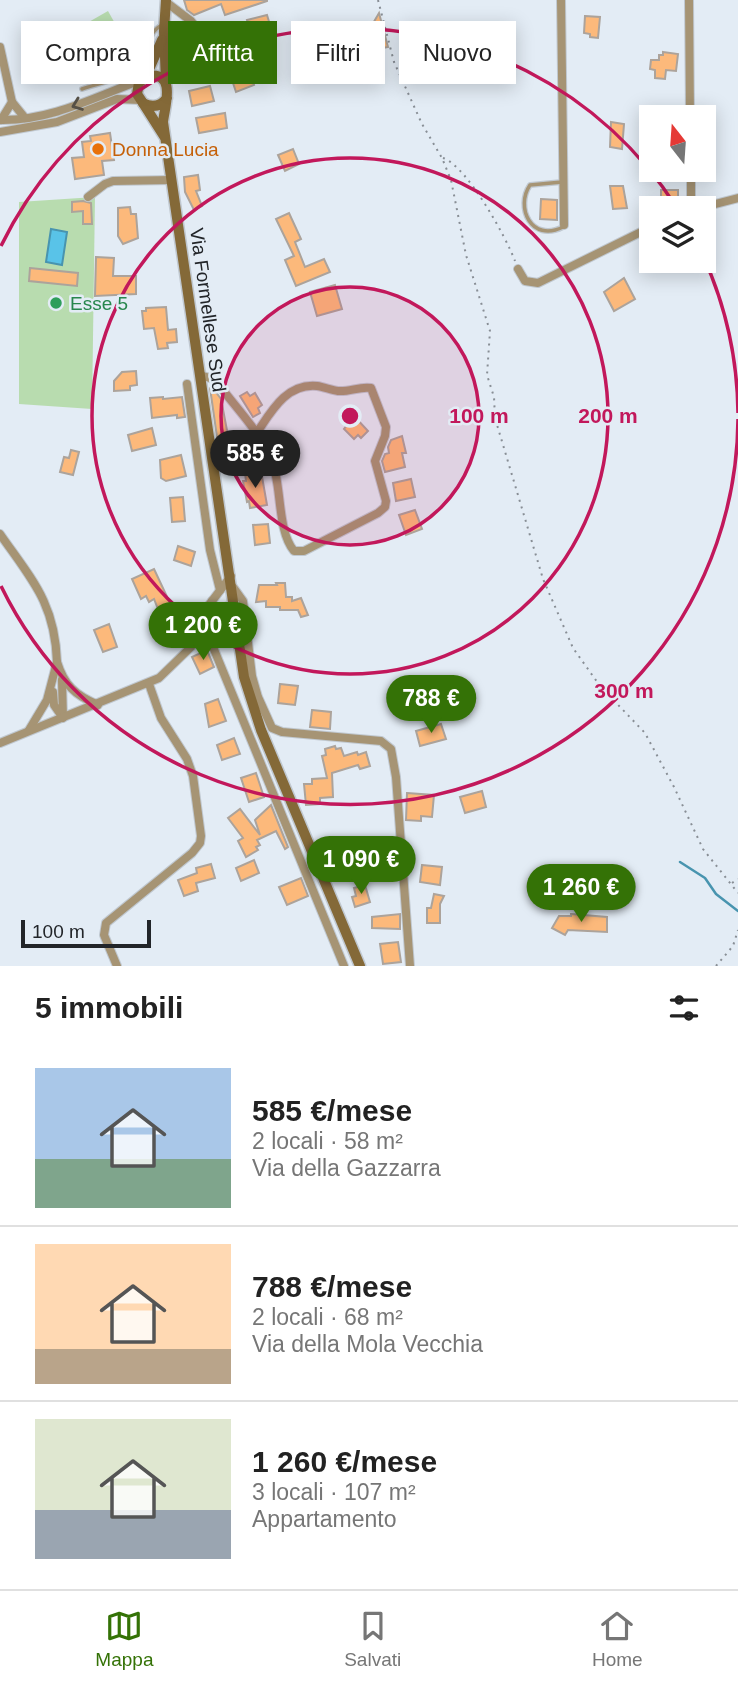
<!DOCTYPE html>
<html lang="it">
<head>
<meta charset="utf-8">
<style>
	body { margin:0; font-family:Helvetica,sans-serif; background:#f2f2f2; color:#222; height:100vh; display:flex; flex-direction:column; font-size:26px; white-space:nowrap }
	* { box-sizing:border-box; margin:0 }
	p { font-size:23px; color:#767676 }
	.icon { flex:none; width:38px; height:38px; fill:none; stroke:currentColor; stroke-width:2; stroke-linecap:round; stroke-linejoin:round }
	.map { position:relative; height:966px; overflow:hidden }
	.side { display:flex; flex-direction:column; background:#fff; flex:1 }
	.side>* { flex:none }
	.guide { position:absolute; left:21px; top:21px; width:696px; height:63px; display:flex; gap:14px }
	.needle { width:46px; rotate:343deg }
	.controls { position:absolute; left:639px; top:105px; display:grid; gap:14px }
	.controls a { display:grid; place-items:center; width:77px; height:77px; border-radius:0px; background:#fff; box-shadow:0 4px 18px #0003; font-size:35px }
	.scale { position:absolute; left:21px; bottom:18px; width:130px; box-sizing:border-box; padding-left:7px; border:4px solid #222529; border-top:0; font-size:19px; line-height:24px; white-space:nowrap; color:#222529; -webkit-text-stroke:5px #e3ecf5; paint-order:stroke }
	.price { position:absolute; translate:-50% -60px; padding:0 16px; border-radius:24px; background:#347206; color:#fff; font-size:23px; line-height:46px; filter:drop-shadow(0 2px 4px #0008) }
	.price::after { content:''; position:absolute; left:50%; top:42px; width:21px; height:16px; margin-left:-10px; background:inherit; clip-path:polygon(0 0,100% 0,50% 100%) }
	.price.current { background:#222; color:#fff }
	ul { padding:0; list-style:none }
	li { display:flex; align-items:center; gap:21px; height:175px; padding:0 35px }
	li+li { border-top:2px solid #e0e0e0 }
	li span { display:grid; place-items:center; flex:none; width:196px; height:140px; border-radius:0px; color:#555 }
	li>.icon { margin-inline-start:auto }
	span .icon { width:84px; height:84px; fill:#fffc; stroke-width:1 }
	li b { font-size:30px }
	h2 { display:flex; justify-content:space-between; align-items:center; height:84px; padding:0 35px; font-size:30px }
	.pill { padding:0 24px; border-radius:0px; background:#fff; box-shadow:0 4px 18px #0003; font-size:24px; line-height:63px }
	.pill.current { background:#347206; color:#fff }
	.menu { display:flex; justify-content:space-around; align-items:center; height:98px; border-top:2px solid #e0e0e0; background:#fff; font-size:19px; color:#767676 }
	.menu a { display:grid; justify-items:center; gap:4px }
	.menu .current { color:#347206 }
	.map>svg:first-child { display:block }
	.green { fill:#b8dcaf }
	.water { fill:#59c3e8; stroke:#4894af; stroke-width:2 }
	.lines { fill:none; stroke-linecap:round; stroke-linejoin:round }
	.stream { stroke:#4894af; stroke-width:2.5 }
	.building { fill:#fcb97b; stroke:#aca39b; stroke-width:2 }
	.lane-casing { stroke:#c0c8d0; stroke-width:6 }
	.street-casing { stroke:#c0c8d0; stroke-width:10 }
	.secondary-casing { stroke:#c0c8d0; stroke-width:13 }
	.path { stroke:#888e95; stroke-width:2; stroke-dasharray:2 5; stroke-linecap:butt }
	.lane { stroke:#a69474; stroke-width:3.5 }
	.street { stroke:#a69474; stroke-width:8 }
	.secondary { stroke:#846938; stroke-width:10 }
	.oneway { stroke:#575147 }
	.ring { fill:none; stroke:#c2185b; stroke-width:3.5 }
	.food-dot { fill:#e8710a; stroke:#e3ecf5; stroke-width:2.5 }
	.leisure-dot { fill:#2e9e5b; stroke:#e3ecf5; stroke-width:2.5 }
	.labels { text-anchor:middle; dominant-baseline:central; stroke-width:5; stroke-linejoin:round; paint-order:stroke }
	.food-label { font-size:19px; fill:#c56008; stroke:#e3ecf5; text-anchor:start }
	.leisure-label { font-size:19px; fill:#27864d; stroke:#e3ecf5; text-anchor:start }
	.street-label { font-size:19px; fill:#222529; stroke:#e3ecf5 }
	.centre { fill:#c2185b; stroke:#e3ecf5; stroke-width:3.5 }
	.ring-label { font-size:21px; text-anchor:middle; font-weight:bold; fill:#c2185b; stroke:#e3ecf5; stroke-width:5; stroke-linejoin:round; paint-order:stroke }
</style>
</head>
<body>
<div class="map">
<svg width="738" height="966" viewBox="0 0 738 966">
	<rect width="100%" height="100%" fill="#e3ecf5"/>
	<g class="green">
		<path d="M 108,11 L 131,52 L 110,64 L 87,23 Z"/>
		<path d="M 95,197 L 92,409 L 19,404 L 19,202 Z"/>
	</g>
	<path class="water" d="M 51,229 L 67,232 L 62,265 L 46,262 Z"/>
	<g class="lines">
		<path class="stream" d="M 680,862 L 705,878 L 716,894 L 738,911"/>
	</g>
	<g class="building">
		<path d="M 184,0 L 267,0 L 267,1 L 225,15 L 221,4 L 194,15 L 187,10 Z"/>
		<path d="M 379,13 L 388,47 L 358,53 L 363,36 L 368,32 Z"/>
		<path d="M 267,15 L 271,28 L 251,34 L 247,20 Z"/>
		<path d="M 585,16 L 600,17 L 598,38 L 590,37 L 590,34 L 584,33 Z"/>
		<path d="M 183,23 L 194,39 L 197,39 L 201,57 L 222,54 L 247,45 L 255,38 L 261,56 L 246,61 L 254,85 L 236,92 L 230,74 L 217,79 L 205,76 L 203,68 L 176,73 L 172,44 L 181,42 L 175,27 Z"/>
		<path d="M 80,44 L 93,68 L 71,80 L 58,56 Z"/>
		<path d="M 663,52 L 678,54 L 676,71 L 666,70 L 665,79 L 655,78 L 655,70 L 650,69 L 651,60 L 659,60 L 659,55 L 663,55 Z"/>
		<path d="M 210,86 L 214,101 L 192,106 L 189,91 Z"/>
		<path d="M 225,113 L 227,128 L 199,133 L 196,118 Z"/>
		<path d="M 611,122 L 624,124 L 622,149 L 610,147 Z"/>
		<path d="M 110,133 L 114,160 L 102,161 L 104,175 L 75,179 L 72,158 L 84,157 L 82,142 L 91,141 L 90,136 Z"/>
		<path d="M 293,149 L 299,164 L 285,171 L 278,155 Z"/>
		<path d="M 198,175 L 200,190 L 196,191 L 202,206 L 194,210 L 185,192 L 184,177 Z"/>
		<path d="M 610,186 L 623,186 L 627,208 L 613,209 Z"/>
		<rect x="661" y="190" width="17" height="16"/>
		<path d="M 541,199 L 557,200 L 557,220 L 540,219 Z"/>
		<path d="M 83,201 L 91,203 L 92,224 L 83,224 L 83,211 L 72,212 L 72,202 Z"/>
		<path d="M 130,207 L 131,214 L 136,214 L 138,238 L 123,244 L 118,236 L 118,208 Z"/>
		<path d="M 289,213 L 301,239 L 295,242 L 305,267 L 324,259 L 330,272 L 296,286 L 285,260 L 294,256 L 276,219 Z"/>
		<path d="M 96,257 L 114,258 L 113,276 L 136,276 L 136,294 L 95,296 Z"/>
		<path d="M 30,268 L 78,273 L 77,286 L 29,281 Z"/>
		<path d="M 624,278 L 635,299 L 614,311 L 604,292 Z"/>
		<path d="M 335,285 L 342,309 L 317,316 L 310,292 Z"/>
		<path d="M 166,307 L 168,330 L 176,329 L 177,342 L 167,343 L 168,348 L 158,349 L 154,328 L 144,329 L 142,311 L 146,311 L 146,308 Z"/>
		<path d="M 136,371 L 137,385 L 130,386 L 130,390 L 114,391 L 114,381 L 122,372 Z"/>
		<path d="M 212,387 L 221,399 L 229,441 L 238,439 L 240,452 L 223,454 L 221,438 L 217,437 L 210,388 Z"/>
		<path d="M 247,392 L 250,396 L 255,393 L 262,405 L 258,408 L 260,413 L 253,417 L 240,396 Z"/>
		<path d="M 163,397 L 163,399 L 182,397 L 185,417 L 177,418 L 177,415 L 152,418 L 150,398 Z"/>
		<path d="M 354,416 L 368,431 L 361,438 L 358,435 L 354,439 L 344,429 Z"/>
		<path d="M 152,428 L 156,445 L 132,451 L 128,435 Z"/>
		<path d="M 402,436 L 406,453 L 402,453 L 405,467 L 385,472 L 382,461 L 385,454 L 389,453 L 388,447 L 391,440 Z"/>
		<path d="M 71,450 L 79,452 L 73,475 L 60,472 L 64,457 L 69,458 Z"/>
		<path d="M 181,455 L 186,476 L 166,481 L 161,478 L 160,460 Z"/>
		<path d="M 261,471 L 267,505 L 250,508 L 249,501 L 247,502 L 243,481 L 246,481 L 245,473 Z"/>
		<path d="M 411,479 L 415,497 L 396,501 L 393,483 Z"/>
		<path d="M 183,497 L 185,521 L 172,522 L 170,498 Z"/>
		<path d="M 415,510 L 422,529 L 406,535 L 399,515 Z"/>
		<path d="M 268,524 L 270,543 L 255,545 L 253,525 Z"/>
		<path d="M 178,546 L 195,552 L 191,566 L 174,560 Z"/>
		<path d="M 154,569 L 170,603 L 158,609 L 154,599 L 149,602 L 146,596 L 141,599 L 132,579 Z"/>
		<path d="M 276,583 L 285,583 L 286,597 L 292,597 L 292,601 L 301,598 L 308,615 L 301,617 L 298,610 L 280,610 L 280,607 L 266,607 L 266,601 L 256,602 L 259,585 L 277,585 Z"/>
		<path d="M 225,603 L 230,642 L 219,644 L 218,604 Z"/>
		<path d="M 109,624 L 117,647 L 103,652 L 94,630 Z"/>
		<path d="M 207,650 L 214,667 L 200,674 L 192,657 Z"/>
		<path d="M 280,684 L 298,686 L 295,705 L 278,703 Z"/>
		<path d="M 218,699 L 226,721 L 209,727 L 205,704 Z"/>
		<path d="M 312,710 L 331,712 L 330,729 L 310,727 Z"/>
		<path d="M 441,724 L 446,739 L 420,746 L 416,731 Z"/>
		<path d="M 234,738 L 240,754 L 222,760 L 217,745 Z"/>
		<path d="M 335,746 L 336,749 L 341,748 L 344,756 L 357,752 L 358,755 L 366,752 L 370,766 L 360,769 L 358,765 L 332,773 L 333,797 L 320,798 L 320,804 L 306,805 L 304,784 L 312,784 L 312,779 L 327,778 L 322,756 L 326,755 L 325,749 Z"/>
		<path d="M 256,773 L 264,797 L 249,802 L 241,778 Z"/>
		<path d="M 482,791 L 486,807 L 465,813 L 460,797 Z"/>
		<path d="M 407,793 L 434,795 L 432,817 L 421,816 L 421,821 L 406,820 Z"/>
		<path d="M 271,805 L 288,847 L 285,849 L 276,831 L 257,840 L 260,845 L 256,847 L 258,850 L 246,857 L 238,841 L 243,838 L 228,818 L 240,809 L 260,835 L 255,820 Z"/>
		<path d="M 366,846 L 377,847 L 379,865 L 363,863 Z"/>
		<path d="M 254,860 L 259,873 L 241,881 L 236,868 Z"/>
		<path d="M 211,864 L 215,878 L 196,883 L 198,891 L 184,896 L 178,880 L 197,873 L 196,868 Z"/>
		<path d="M 422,865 L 442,867 L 440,885 L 420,882 Z"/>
		<path d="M 301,878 L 308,896 L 287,905 L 279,887 Z"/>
		<path d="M 365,885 L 370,902 L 355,907 L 352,897 L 356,896 L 354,888 Z"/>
		<path d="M 434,894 L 444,896 L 440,904 L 440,923 L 427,923 L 427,908 L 431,908 Z"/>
		<path d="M 400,914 L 400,929 L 372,928 L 372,917 Z"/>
		<path d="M 571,914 L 607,917 L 607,932 L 568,930 L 565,935 L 552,928 L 559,916 L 571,916 Z"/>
		<path d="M 398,942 L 401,962 L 383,964 L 380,944 Z"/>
	</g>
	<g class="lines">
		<g class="lane-casing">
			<g id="lane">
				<path d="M 82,89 C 99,83 129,78 140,64 C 151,50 145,34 162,25"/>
				<path d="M 562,182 L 530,185 C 515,207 531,243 563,227"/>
			</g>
		</g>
		<g class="street-casing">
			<g id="street">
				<path d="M 561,0 L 564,225"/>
				<path d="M 689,0 L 690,117"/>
				<path d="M 166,2 L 191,21 L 212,48 L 220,48 L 245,39"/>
				<path d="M 0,47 L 12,102"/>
				<path d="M 0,120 C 50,121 95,97 141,80"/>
				<path d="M 1,120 L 12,102 L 25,118"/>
				<path d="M 0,132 L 57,122 L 117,99 L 140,100"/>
				<path d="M 691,170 L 691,208"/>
				<path d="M 88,197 L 105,184 L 113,181 L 172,180"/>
				<path d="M 700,208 L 738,198"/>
				<path d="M 518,269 L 525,281 L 538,283 L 651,227"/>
				<path d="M 200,375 L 213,379 L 219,385 C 237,409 261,433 272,461 C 282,486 277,531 294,551 L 304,551 L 378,513 L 385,507 L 386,501 L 375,461 L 385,436 L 386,427 L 371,388 C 360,386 350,392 338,391 C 331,390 324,387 317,386 C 286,383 271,412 256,434"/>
				<path d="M 187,384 L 210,550 L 220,590"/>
				<path d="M 0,534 C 32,580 55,603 57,662"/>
				<path d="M 233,587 L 243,601 L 252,676 L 258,697 L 272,728 L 282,732 L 381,741 L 391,749 L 396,777 L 410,966"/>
				<path d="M 212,601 L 211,634 L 213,647 L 344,966"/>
				<path d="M 53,692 L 54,705 L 63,718 L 62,680"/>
				<path d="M 29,730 L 47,700 L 57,662 C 64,685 75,695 98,705"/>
				<path d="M 0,743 L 159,678 L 191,647 L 209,605 L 231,576"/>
				<path d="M 117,966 L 104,935 L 106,923 L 192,853 L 200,843 L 201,836 L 193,776 L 187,759 L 161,718 L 149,684"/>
			</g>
		</g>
		<g class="secondary-casing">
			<g id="secondary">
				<path d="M 166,0 L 164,31 L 166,82"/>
				<path d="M 142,79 L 150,67 L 162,40"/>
				<path d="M 167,98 C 160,107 152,108 143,103 L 137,94 L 139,83 L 147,76 C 177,71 165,105 163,122 L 244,677 L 261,730 L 360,966"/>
				<path d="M 143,103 L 164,136"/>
			</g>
		</g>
		<g class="path">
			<path d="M 378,0 L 394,62 L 422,124 L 442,158 L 451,180 L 466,255 L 490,331 L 487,375 L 494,397 L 495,418 L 543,579 L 573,648 L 600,686 L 645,733 L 674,787 L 703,849 L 738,893"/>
			<path d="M 443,158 C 467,166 506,237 515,261"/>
			<path d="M 732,883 L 738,879"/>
			<path d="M 716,966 L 733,946 L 738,930"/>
		</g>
		<use href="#lane" class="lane"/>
		<use href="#street" class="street"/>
		<use href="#secondary" class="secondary"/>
	</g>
	<defs><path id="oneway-chevron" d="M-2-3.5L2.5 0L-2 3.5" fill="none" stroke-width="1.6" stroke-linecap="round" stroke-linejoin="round" transform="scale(1.75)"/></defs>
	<use class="oneway" href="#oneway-chevron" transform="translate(77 105) rotate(159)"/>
	<circle cx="350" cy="416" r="129" fill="#c2185b" fill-opacity=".12"/>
	<g class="ring">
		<circle cx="350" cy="416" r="129"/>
		<circle cx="350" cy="416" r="258"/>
		<path d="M738 419A388 388 0 0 1 1 586M1 246A388 388 0 0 1 677 208M704 258A388 388 0 0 1 738 413"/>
	</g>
	<circle class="food-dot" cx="98" cy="149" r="7"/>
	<circle class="leisure-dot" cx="56" cy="303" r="7"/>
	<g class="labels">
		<g class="food-label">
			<text x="112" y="149">Donna Lucia</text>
		</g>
		<g class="leisure-label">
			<text x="70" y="303">Esse 5</text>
		</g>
		<g class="street-label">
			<text transform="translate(208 310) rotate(82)">Via Formellese Sud</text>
		</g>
	</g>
	<circle cx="350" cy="416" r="10" class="centre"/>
	<g class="ring-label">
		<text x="479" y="423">100 m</text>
		<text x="608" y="423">200 m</text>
		<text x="624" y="698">300 m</text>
	</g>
</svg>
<div class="controls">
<a><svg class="needle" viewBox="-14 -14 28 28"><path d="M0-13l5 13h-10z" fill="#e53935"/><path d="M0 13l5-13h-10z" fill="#767676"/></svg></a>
<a><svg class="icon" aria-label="layers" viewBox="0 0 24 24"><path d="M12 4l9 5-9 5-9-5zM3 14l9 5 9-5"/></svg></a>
</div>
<div class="scale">100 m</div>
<b class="price current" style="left:255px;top:490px">585 €</b>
<b class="price" style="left:203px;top:662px">1 200 €</b>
<b class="price" style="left:431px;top:735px">788 €</b>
<b class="price" style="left:361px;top:896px">1 090 €</b>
<b class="price" style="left:581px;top:924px">1 260 €</b>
<div class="guide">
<a class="pill">Compra</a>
<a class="pill current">Affitta</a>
<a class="pill">Filtri</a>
<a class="pill">Nuovo</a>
</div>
</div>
<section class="side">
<h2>5 immobili<svg class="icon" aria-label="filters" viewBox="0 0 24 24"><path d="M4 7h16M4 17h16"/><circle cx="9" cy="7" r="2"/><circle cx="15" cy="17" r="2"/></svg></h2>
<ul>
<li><span style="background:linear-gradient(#a9c7e8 65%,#7fa58c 0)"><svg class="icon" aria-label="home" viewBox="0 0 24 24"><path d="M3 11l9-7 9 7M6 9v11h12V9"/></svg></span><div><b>585 €/mese</b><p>2 locali · 58 m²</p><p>Via della Gazzarra</p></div></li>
<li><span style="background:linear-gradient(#ffd9b3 75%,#b9a48a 0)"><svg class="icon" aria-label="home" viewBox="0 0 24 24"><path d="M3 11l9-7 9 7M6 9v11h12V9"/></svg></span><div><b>788 €/mese</b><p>2 locali · 68 m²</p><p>Via della Mola Vecchia</p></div></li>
<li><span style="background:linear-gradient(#dfe7d0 65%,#9aa5b1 0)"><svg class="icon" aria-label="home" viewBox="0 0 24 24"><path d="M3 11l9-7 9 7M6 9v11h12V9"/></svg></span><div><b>1 260 €/mese</b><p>3 locali · 107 m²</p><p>Appartamento</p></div></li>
</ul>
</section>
<nav class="menu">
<a class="current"><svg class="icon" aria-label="map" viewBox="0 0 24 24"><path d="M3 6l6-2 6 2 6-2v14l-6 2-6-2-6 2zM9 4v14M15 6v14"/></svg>Mappa</a>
<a><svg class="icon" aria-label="saved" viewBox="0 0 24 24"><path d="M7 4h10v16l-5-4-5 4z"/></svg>Salvati</a>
<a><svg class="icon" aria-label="home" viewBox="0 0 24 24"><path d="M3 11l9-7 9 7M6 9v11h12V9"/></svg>Home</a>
</nav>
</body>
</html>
